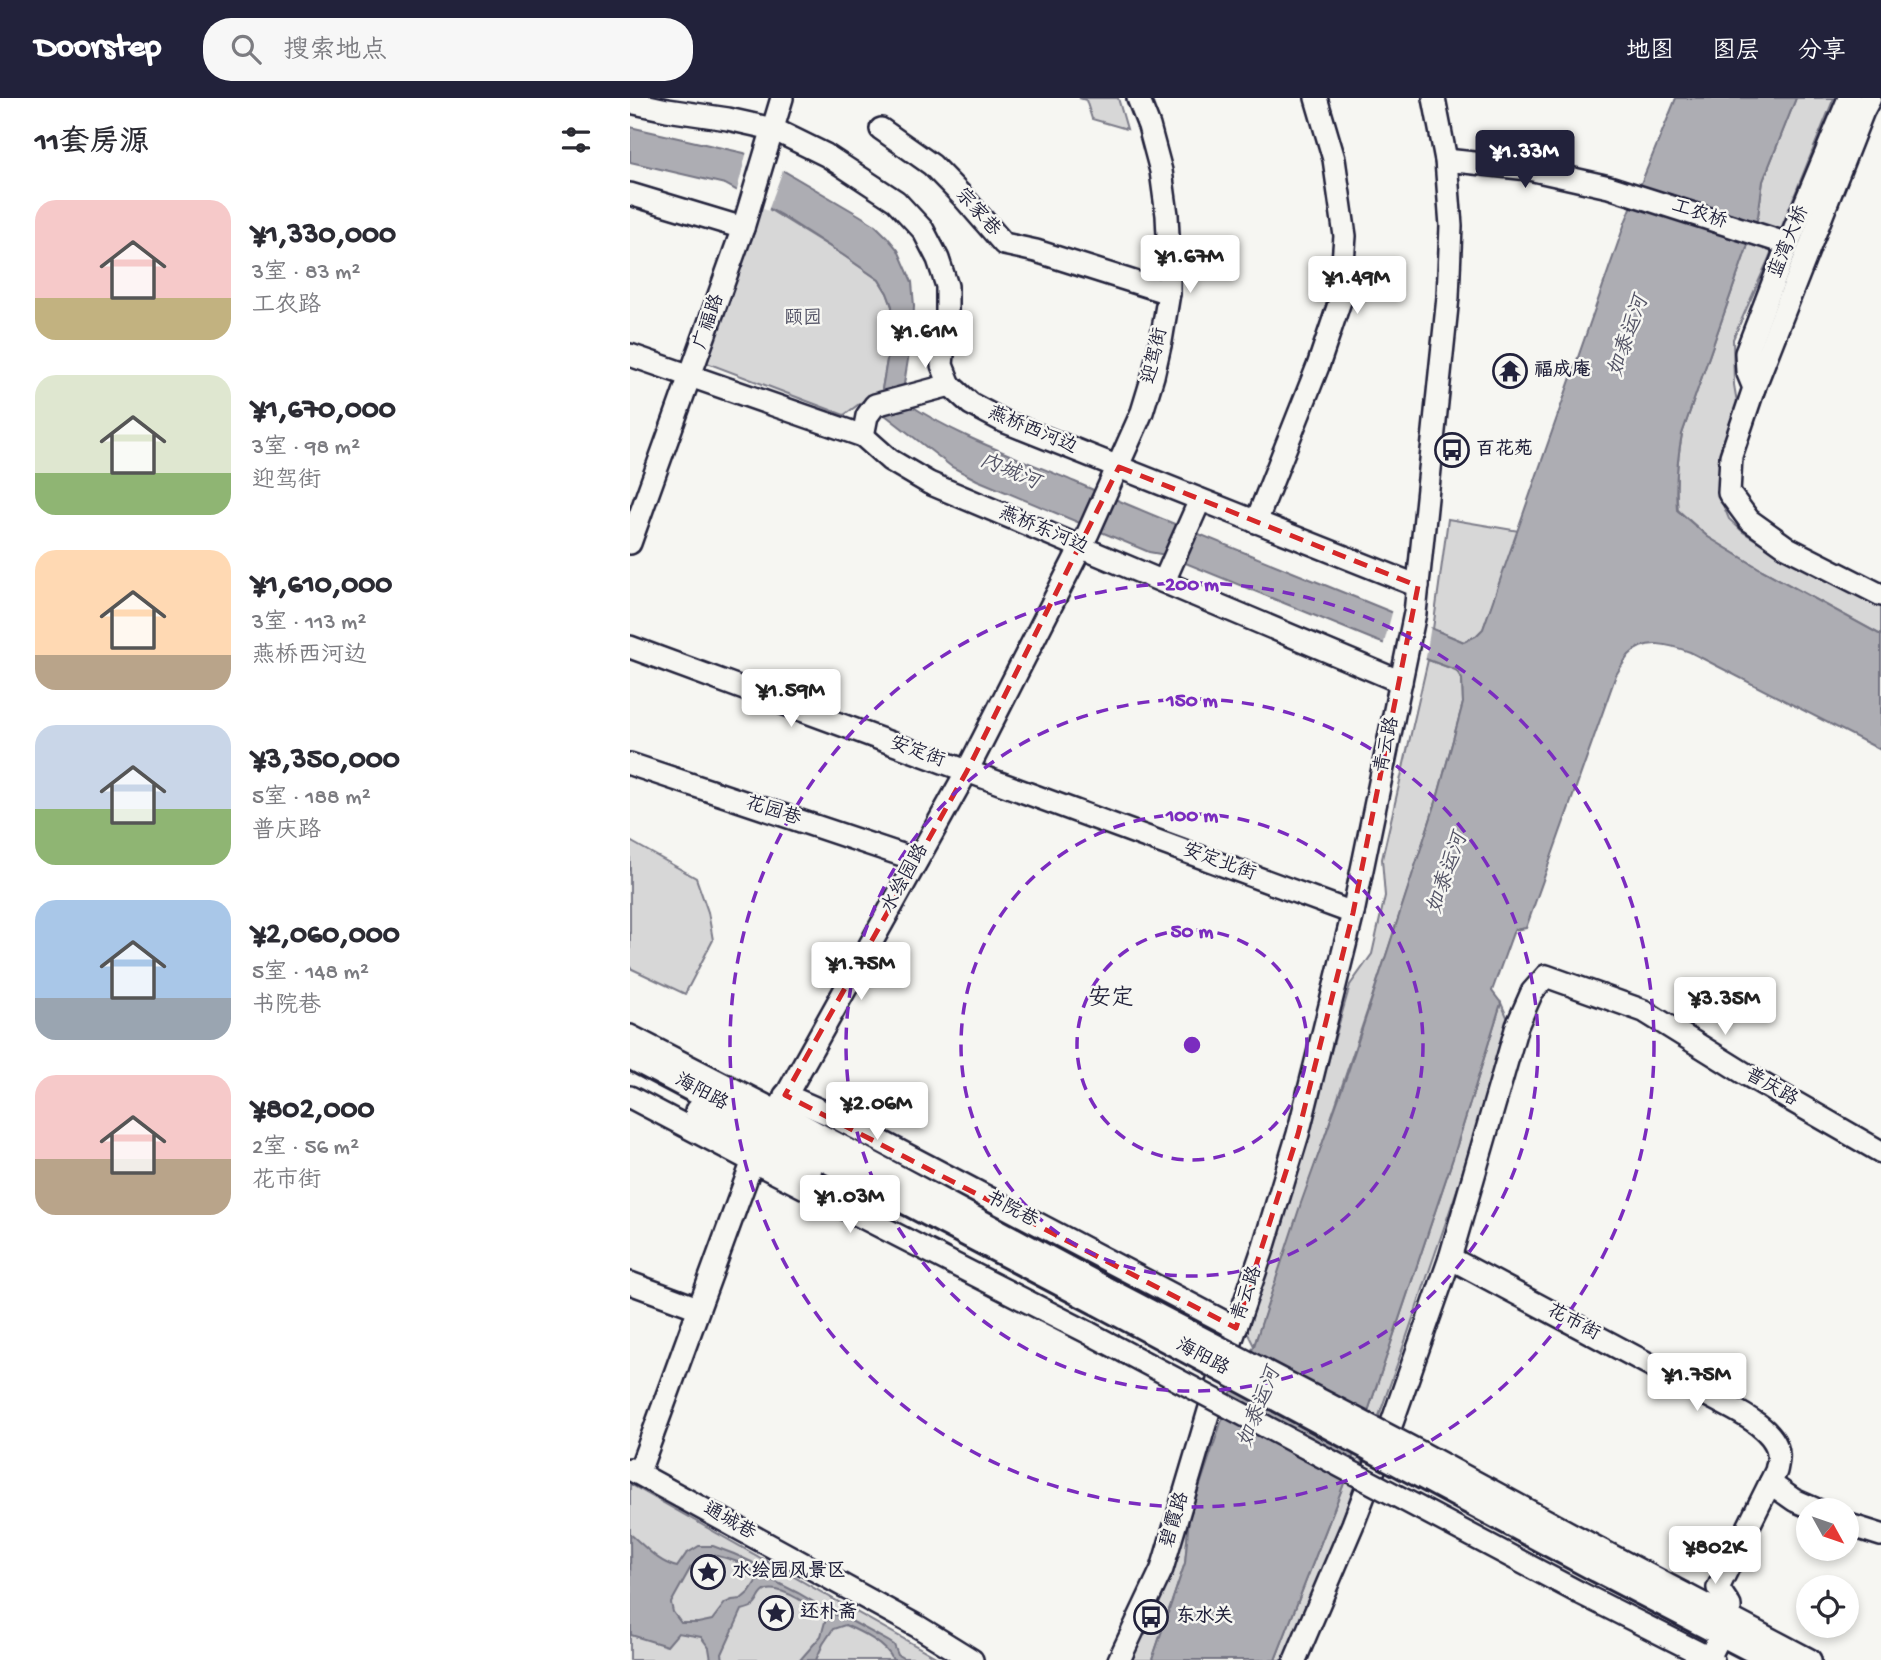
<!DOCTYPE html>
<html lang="zh">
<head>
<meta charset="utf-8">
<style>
	body { margin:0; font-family:"Gochi Hand","LXGW WenKai TC",sans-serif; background:#f7f7f7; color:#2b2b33; height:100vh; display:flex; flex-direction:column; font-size:26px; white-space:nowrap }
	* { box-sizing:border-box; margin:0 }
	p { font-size:23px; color:#7c7c81 }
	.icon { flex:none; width:38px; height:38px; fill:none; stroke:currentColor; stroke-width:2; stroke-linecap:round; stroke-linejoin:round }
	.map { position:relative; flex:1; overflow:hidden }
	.side { display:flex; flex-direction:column; background:#fff; width:630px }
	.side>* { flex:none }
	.needle { width:46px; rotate:130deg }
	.tools { position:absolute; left:1166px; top:1400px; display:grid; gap:14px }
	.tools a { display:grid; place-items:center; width:63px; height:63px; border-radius:50%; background:#fff; box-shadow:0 4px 10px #0003; font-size:35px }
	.price { position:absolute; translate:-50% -60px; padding:0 16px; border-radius:7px; background:#fff; color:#222; font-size:23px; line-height:46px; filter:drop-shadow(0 2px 4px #0008) }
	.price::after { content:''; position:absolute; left:50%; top:42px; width:21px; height:16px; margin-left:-10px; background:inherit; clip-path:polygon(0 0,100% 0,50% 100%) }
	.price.active { background:#22223b; color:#fff }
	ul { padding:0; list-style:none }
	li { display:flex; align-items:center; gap:21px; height:175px; padding:0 35px }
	li span { display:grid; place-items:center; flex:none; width:196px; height:140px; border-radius:21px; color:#555 }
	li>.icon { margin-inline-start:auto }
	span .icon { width:84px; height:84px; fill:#fffc; stroke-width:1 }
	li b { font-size:30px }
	h2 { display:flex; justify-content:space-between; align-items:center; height:84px; padding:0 35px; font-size:30px }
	header { display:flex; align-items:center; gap:42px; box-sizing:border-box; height:98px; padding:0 35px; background:#22223b; color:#fff }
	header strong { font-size:33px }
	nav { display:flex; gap:38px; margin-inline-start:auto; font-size:24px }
	.search { width:490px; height:63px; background:#f7f7f7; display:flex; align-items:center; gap:18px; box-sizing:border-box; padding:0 24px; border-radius:28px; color:#7c7c81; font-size:26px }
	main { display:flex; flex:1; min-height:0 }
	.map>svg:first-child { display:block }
	.green { fill:#d7d7d7; stroke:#7c7c89; stroke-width:2 }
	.water { fill:#adadb3; stroke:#757583; stroke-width:2; fill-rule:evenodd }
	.pier { fill:#f6f6f2 }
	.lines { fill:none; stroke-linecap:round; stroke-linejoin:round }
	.minor-casing { stroke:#22223b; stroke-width:26 }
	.major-casing { stroke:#22223b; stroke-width:32 }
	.minor { stroke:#f6f6f2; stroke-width:21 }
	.major { stroke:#f6f6f2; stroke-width:26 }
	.minor-bridge-casing { stroke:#22223b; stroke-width:26; stroke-linecap:butt }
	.major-bridge-casing { stroke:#22223b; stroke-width:32; stroke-linecap:butt }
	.minor-bridge { stroke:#f6f6f2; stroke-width:21 }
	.major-bridge { stroke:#f6f6f2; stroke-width:26 }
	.marked { fill:none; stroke:#d62828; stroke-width:5; stroke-dasharray:14 9; stroke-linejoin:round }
	.ring { fill:none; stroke:#7b2cbf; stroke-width:3.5; stroke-dasharray:12 9 }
	.labels { text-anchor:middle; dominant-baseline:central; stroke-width:5; stroke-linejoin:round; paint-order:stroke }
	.street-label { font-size:19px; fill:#22223b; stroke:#f6f6f2 }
	.park-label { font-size:19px; fill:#4f4f62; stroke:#f6f6f2 }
	.poi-label { font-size:19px; font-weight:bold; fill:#22223b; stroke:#f6f6f2; text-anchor:start }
	.water-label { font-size:21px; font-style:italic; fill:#535365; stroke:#f6f6f2 }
	.quarter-label { font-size:23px; fill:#22223b; stroke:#f6f6f2 }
	.centre { fill:#7b2cbf; stroke:#f6f6f2; stroke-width:3.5 }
	.ring-label { font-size:21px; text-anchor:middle; font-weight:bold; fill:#7b2cbf; stroke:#f6f6f2; stroke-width:5; stroke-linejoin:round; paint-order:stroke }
</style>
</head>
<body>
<header>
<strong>Doorstep</strong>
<div class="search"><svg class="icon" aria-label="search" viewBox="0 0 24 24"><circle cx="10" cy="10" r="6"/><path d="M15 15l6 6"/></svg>搜索地点</div>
<nav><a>地图</a><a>图层</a><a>分享</a></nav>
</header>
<main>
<section class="side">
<h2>11套房源<svg class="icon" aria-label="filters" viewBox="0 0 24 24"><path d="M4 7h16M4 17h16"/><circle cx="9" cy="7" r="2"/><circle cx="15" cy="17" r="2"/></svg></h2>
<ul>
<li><span style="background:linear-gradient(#f6c9c9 70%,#c2b280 0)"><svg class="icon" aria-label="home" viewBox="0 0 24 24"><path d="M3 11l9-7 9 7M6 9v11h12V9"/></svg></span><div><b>¥1,330,000</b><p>3室 · 83 m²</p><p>工农路</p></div></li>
<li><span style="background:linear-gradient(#dfe7d0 70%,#8fb573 0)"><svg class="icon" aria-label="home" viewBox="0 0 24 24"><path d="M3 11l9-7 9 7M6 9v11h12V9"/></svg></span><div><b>¥1,670,000</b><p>3室 · 98 m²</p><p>迎驾街</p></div></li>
<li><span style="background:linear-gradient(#ffd9b3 75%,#b9a48a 0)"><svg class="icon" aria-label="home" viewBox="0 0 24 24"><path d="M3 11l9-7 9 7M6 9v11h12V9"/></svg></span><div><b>¥1,610,000</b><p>3室 · 113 m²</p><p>燕桥西河边</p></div></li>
<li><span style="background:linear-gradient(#c9d6e8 60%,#8fb573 0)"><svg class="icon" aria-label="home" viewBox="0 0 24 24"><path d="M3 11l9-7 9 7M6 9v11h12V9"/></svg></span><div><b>¥3,350,000</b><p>5室 · 188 m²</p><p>普庆路</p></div></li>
<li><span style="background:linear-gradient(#a9c7e8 70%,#9aa5b1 0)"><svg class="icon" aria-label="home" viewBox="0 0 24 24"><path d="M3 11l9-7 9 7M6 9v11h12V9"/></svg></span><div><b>¥2,060,000</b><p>5室 · 148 m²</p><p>书院巷</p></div></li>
<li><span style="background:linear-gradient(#f6c9c9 60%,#b9a48a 0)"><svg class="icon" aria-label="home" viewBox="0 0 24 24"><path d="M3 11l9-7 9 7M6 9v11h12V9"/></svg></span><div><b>¥802,000</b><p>2室 · 56 m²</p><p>花市街</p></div></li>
</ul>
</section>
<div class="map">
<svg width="1251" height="1562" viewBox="0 0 1251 1562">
	<rect width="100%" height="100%" fill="#f6f6f2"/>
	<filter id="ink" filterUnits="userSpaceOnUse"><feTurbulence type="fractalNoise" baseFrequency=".0143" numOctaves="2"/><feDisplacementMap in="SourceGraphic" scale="14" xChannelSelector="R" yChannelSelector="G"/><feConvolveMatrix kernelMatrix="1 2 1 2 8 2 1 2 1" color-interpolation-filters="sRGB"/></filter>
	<g filter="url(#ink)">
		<g class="green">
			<path d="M 449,0 L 488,0 L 497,31 L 462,21 L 456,2 Z"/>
			<path d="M 1166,0 L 1204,0 L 1139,160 L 1103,241 L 1104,287 L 1108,310 L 1088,395 L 1099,421 L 1113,434 L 1137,449 L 1251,507 L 1251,537 L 1132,472 L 1078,439 L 1048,412 C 1045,386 1047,362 1052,336 L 1128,118 L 1133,83 Z"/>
			<path d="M 132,107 L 213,157 L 249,182 L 257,195 L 262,209 L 263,227 L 251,297 L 236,301 L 214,317 L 77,265 Z"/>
			<path d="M 818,421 L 889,433 L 853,531 L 846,538 L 834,544 L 803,531 Z"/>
			<path d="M 798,562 L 826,572 L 832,581 L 833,605 L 807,701 L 762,840 L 624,1248 L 617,1234 L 660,1098 L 720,887 L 742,856 L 755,798 L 752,761 Z"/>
			<path d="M 0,743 L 66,780 L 78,814 L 83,842 L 55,896 L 0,870 Z"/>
			<path d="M 871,905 L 878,921 L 829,1086 L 769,1261 L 689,1488 L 658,1562 L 645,1562 L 713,1388 L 823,1060 Z"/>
			<path d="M 0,1386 L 311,1562 L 0,1562 Z"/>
			<path d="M 559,1420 L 555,1465 L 522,1562 L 498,1562 L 523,1514 Z"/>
		</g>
		<g class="water">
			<path d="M 1046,0 L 1166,0 L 1133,83 L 1128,118 L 1052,336 C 1047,362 1045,385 1047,412 L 1078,439 L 1132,472 L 1251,537 L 1251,652 L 1060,554 C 1040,547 1016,539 999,557 C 994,563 990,571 986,577 L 896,830 L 884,832 L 862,893 L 871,905 L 823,1060 L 713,1388 L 645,1562 L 522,1562 L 555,1465 L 559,1420 L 603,1289 L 624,1248 L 671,1105 L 718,974 L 807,701 L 833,605 L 832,581 L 826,572 L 747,543 L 536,457 L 519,454 L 347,382 L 322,369 L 255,317 L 251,297 L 263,227 L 262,208 L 257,195 L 249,182 L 213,157 L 151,117 L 95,86 L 0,64 L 0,29 L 114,55 L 147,69 L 229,117 L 245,127 L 257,139 L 268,152 L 282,184 L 284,208 L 283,231 L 274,286 L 277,305 C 328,339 389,360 445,384 C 574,440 705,490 834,544 L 846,538 L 853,531 L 996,122 Z"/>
			<path d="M 0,1436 C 15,1448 27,1464 47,1469 L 56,1456 L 69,1448 L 83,1448 L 104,1456 L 122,1464 L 140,1481 L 168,1495 L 206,1517 L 223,1524 L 258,1543 L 264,1547 L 268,1557 L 273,1560 L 281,1560 L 279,1562 L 263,1562 C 257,1546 231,1534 215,1527 L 203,1531 L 193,1546 L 186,1562 L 170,1562 L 191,1538 L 196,1520 C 184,1510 153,1488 137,1492 C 129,1494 129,1504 123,1508 C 120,1510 116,1511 112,1512 L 92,1556 L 93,1562 L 81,1562 L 79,1550 L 71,1539 L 48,1535 L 37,1548 L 1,1537 ZM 77,1456 C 93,1459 121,1464 127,1482 L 119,1494 L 111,1501 L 102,1502 L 95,1505 L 82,1522 L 68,1525 L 51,1525 L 43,1514 L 41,1505 L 61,1469 Z"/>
		</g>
		<g class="pier">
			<path d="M 117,53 L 154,69 L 138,113 L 106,96 Z"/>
			<path d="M 763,511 L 801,527 L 795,565 L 753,549 Z"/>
		</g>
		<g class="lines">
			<g class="minor-casing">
				<g id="minor">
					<path d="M 1240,0 L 1233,13 L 1124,290 L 1101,358 L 1099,395 L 1119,422 L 1158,450 L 1251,497"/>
					<path d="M 0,4 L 37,12 L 98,21 L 143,31 L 196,57 L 266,103 L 293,132 L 308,161 L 317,188 L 317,214 L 312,267 L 320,287 L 341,306 L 373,323 L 788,488"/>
					<path d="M 251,31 L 302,67 L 334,100 L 374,146 L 406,153 L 539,195"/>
					<path d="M 816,62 L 899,71 L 979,89 L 1158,146"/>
					<path d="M 0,96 L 113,130"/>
					<path d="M 0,257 L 233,338 L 260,362 L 299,385 L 771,584"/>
					<path d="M 1124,290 L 1117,273 L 1116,255 L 1158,146 L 1219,0"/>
					<path d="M 233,338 L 237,318 L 245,307 L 320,287"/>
					<path d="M 626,424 L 688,268 L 710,203 L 715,138 L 704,61 L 686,0"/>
					<path d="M 0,445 L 113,130 L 152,0"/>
					<path d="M 534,483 L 570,402"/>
					<path d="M 0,549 L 723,815"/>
					<path d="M 0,666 L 287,762"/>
					<path d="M 0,938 L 146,1013 L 474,1189"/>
					<path d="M 155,997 L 201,1017 L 606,1230"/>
					<path d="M 0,999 L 122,1063 L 459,1235"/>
					<path d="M 820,1160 L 1090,1304 C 1109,1314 1147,1332 1148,1356 C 1149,1361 1147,1368 1146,1373 L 1088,1490 L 1100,1508 L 1100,1519 L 1079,1560"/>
					<path d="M 0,1185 L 68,1210"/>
					<path d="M 0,1371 L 287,1528 L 342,1562"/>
					<path d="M 9,1374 L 129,1046 L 337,673 L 458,435 L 512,314 L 523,278 L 531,243 L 539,195 L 539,158 L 537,117 L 531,73 L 519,28 L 508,0"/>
					<path d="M 1140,1385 L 1164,1402 L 1187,1412"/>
					<path d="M 1216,1426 L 1251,1437"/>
					<path d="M 971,1452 L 1180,1562"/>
					<path d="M 950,1495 L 1083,1562"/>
					<path d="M 489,1562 L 532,1471 L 590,1276 L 633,1151 L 668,1036 L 723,815 L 785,515 L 818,199 L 821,128 L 816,62 L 804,0"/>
					<path d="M 665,1562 L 723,1426 L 763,1322 L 820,1160 L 887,928 L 902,894 L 916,878 L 1014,913 L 1117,977 L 1251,1054"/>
				</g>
			</g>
			<g class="major-casing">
				<g id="major">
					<path d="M 0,957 L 469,1204"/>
					<path d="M 69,1014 L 178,1072"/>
					<path d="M 965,1469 L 1145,1562"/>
				</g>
			</g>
			<use href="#minor" class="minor"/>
			<use href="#major" class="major"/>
			<g class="minor-bridge-casing">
				<g id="minor-bridge">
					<path d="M 474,1189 L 790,1354 L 971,1452"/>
					<path d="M 459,1235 L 950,1495"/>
				</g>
			</g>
			<g class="major-bridge-casing">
				<path id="major-bridge" d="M 469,1204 L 965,1469"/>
			</g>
			<use href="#minor-bridge" class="minor-bridge"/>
			<use href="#major-bridge" class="major-bridge"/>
		</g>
	</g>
	<path class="marked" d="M 489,369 L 788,488 L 723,815 L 668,1036 L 606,1230 L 155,997 L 337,673 Z"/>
	<g class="ring">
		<circle cx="562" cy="947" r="115"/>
		<circle cx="562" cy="947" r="231"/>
		<circle cx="562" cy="947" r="346"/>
		<circle cx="562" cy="947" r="462"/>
	</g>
	<defs>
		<g id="temple-ring" transform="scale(1.75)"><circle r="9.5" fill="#f6f6f2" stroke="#22223b" stroke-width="1.5"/><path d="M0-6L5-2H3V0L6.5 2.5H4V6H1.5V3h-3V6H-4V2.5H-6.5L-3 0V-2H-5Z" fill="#22223b"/></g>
		<g id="bus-ring" transform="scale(1.75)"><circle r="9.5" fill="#f6f6f2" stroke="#22223b" stroke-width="1.5"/><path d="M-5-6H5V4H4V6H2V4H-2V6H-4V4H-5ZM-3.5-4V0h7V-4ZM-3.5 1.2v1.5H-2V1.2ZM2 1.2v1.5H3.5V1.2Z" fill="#22223b"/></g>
		<g id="sight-ring" transform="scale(1.75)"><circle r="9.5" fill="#f6f6f2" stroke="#22223b" stroke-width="1.5"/><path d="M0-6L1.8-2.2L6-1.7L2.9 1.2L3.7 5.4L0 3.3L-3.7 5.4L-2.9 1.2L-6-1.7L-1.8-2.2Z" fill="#22223b"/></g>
	</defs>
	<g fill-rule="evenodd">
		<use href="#temple-ring" x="880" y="273"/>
		<use href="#bus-ring" x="822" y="352"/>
		<use href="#sight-ring" x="78" y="1474"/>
		<use href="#sight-ring" x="146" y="1515"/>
		<use href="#bus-ring" x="521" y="1519"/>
	</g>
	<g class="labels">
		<g class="street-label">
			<text transform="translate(347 115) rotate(48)">宗家巷</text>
			<text transform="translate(1069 117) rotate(18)">工农桥</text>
			<text transform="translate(1160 144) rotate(-68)">蓝湾大桥</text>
			<text transform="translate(80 224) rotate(-71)">广福路</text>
			<text transform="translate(526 258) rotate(-77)">迎驾街</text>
			<text transform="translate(402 333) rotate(23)">燕桥西河边</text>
			<text transform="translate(413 433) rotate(23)">燕桥东河边</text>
			<text transform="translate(758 647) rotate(-78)">青云路</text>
			<text transform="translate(287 655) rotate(20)">安定街</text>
			<text transform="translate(143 714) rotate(18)">花园巷</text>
			<text transform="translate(589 765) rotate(20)">安定北街</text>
			<text transform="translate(276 781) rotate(-61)">水绘园路</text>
			<text transform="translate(1141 990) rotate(30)">普庆路</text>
			<text transform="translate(71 995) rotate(28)">海阳路</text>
			<text transform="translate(381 1112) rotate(28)">书院巷</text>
			<text transform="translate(618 1196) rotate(-71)">青云路</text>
			<text transform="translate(943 1225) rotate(28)">花市街</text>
			<text transform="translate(572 1260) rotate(28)">海阳路</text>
			<text transform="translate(546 1422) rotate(-73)">碧霞路</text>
			<text transform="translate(99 1424) rotate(29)">通城巷</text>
		</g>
		<g class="park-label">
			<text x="173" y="221">颐园</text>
		</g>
		<g class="poi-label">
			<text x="904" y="273">福成庵</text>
			<text x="846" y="352">百花苑</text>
			<text x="102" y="1474">水绘园风景区</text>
			<text x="170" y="1515">还朴斋</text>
			<text x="546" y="1519">东水关</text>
		</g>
		<g class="water-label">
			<text transform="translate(1000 239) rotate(-71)">如泰运河</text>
			<text transform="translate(379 375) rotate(23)">内城河</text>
			<text transform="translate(819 776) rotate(-71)">如泰运河</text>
			<text transform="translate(631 1310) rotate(-69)">如泰运河</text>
		</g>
		<g class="quarter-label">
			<text x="481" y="901">安定</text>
		</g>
	</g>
	<circle cx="562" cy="947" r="10" class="centre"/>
	<g class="ring-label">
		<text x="562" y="492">200 m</text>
		<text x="562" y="608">150 m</text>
		<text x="562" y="723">100 m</text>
		<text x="562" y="839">50 m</text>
	</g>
</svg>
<div class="tools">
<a><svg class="needle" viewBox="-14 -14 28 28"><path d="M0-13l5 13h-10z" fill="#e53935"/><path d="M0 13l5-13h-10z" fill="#7c7c81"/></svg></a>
<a><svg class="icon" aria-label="locate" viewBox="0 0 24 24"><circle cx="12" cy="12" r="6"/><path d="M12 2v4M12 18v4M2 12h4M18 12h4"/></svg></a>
</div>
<b class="price active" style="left:895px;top:92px">¥1.33M</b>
<b class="price" style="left:560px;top:197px">¥1.67M</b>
<b class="price" style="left:727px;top:218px">¥1.49M</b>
<b class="price" style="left:295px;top:272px">¥1.61M</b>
<b class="price" style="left:161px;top:631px">¥1.59M</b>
<b class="price" style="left:231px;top:904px">¥1.75M</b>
<b class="price" style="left:1095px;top:939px">¥3.35M</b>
<b class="price" style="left:247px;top:1044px">¥2.06M</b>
<b class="price" style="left:220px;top:1137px">¥1.03M</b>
<b class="price" style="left:1067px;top:1315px">¥1.75M</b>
<b class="price" style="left:1085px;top:1488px">¥802K</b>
</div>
</main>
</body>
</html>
